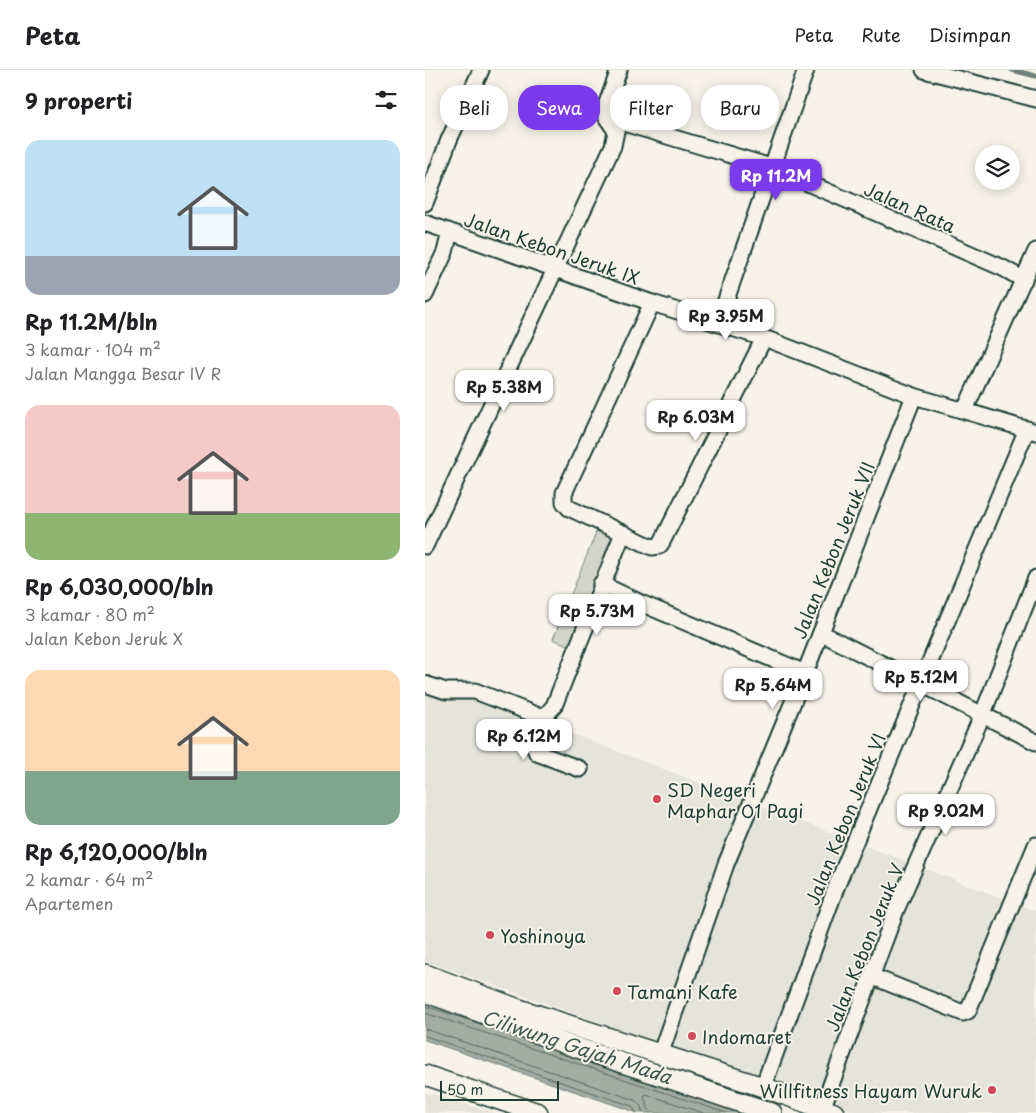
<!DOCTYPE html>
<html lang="id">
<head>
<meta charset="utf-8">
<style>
	body { margin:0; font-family:"Playpen Sans",sans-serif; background:#f2f2f2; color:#202124; height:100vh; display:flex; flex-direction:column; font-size:19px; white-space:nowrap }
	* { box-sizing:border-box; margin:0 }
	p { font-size:16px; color:#757577 }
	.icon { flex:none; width:28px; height:28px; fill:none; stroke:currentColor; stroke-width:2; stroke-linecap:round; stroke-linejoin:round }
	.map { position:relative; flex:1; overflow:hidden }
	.panel { display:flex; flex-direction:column; background:#fff; width:425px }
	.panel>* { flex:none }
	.banner { position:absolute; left:15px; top:15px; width:475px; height:45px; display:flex; gap:10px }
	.buttons { position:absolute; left:550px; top:75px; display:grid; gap:10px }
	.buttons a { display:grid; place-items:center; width:45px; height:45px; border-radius:50%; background:#fff; box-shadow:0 2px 12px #0003; font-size:25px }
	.scale { position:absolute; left:15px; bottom:12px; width:119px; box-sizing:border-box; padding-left:5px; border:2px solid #1f3d34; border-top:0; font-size:14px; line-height:18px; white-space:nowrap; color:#1f3d34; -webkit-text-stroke:4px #f7f3e8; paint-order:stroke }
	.price { position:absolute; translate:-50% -42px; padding:0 11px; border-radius:10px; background:#fff; color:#222; font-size:16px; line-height:32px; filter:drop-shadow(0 1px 2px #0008) }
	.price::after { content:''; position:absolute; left:50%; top:30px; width:15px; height:11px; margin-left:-8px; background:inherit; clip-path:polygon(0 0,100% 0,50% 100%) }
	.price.on { background:#7c3aed; color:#fff }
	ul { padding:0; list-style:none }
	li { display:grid; align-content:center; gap:10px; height:265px; padding:0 25px }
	li span { display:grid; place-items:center; height:155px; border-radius:15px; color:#555 }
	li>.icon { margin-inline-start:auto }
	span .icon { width:90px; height:90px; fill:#fffc; stroke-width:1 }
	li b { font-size:21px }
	h2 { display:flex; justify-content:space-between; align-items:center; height:60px; padding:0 25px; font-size:21px }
	.tag { padding:0 18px; border-radius:20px; background:#fff; box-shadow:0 2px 12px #0003; font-size:18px; line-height:45px }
	.tag.on { background:#7c3aed; color:#fff }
	header { display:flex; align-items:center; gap:30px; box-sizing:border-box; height:70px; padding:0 25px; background:#fff; border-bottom:1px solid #e0e0e0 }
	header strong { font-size:24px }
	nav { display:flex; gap:28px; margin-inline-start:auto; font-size:18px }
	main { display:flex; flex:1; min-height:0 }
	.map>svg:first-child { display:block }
	.built { fill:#e5e4d9 }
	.green { fill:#d3d5ca; stroke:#79897f }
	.water { fill:#a4ada3; stroke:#6f8077 }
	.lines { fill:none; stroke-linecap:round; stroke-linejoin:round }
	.shore { stroke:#546a60; stroke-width:1 }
	.stream { stroke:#6f8077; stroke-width:5 }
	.minor-casing { stroke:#1f3d34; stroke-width:19 }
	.major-casing { stroke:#1f3d34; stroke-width:22 }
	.minor { stroke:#f7f3e8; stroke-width:15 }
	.major { stroke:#f7f3e8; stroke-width:19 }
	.poi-dot { fill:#d1495b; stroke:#f7f3e8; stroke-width:2 }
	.labels { text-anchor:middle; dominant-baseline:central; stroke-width:4; stroke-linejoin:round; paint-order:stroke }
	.street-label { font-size:18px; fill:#1f3d34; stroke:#f7f3e8 }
	.poi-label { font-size:18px; fill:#1f3d34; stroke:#f7f3e8; text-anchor:start }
	.water-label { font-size:19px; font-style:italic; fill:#405950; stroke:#f7f3e8 }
</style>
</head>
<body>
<header>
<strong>Peta</strong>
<nav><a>Peta</a><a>Rute</a><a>Disimpan</a></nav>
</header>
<main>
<section class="panel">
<h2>9 properti<svg class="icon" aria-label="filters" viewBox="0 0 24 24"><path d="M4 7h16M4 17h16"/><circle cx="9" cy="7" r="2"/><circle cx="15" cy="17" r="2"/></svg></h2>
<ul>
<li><span style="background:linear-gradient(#bfe0f5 75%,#9aa5b1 0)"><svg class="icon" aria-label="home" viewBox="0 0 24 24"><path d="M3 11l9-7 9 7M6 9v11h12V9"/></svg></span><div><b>Rp 11.2M/bln</b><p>3 kamar · 104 m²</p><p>Jalan Mangga Besar IV R</p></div></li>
<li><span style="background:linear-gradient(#f6c9c9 70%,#8fb573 0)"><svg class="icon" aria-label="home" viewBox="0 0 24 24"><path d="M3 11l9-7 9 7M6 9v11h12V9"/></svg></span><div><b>Rp 6,030,000/bln</b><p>3 kamar · 80 m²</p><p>Jalan Kebon Jeruk X</p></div></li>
<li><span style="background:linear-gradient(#ffd9b3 65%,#7fa58c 0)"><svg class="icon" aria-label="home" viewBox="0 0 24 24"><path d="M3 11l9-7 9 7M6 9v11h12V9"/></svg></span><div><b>Rp 6,120,000/bln</b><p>2 kamar · 64 m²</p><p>Apartemen</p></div></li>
</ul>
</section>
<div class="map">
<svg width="611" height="1043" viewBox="0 0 611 1043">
	<rect width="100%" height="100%" fill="#f7f3e8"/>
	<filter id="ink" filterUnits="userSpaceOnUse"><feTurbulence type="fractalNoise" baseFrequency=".02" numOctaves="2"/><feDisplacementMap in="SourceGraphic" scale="10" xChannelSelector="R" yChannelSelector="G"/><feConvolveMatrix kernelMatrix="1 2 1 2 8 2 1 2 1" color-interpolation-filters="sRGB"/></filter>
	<g filter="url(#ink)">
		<g class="built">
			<path d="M 0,608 L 611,841 L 611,1043 L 433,1043 L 0,891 Z"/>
			<path d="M 0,1022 L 70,1043 L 0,1043 Z"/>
		</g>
		<path class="green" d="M 172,460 L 189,467 L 145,576 L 128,569 Z"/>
		<path class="water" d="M 0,931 L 339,1043 L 213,1043 L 0,970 Z"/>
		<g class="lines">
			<g class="shore">
				<path d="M 0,936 L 59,955"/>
				<path d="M 0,943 L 301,1043"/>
				<path d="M 0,959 L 210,1030 L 216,1036 L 218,1043"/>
				<path d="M 0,966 L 207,1036 L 211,1043"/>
				<path d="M 225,1043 L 219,1027 L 221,1024 L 278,1043"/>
			</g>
			<path class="stream" d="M 587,0 L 611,6"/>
			<g class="minor-casing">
				<g id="minor">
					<path d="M 499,0 L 611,29"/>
					<path d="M 182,48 L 346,97 L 578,198 L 599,210"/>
					<path d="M 0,133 L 24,70 L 56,0"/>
					<path d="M 0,153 L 227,233 L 339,268 L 489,326 L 611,362"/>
					<path d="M 0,225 L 20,182 L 25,162"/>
					<path d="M 227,233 L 139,423 L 139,432 L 144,438 L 227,477 L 234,476 L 237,472 L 339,268"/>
					<path d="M 293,253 L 381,0"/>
					<path d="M 540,340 L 611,181"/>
					<path d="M 0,476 L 188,76 L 191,61 L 182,48 L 182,33 L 194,0"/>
					<path d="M 176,514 L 218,534 L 380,603"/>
					<path d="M 396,563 L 611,672"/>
					<path d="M 0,614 L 21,621 L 50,621 L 111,645 L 120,646"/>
					<path d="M 155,699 L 112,683 L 108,674 L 120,646 L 129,636 L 198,463"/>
					<path d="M 446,906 L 533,941 L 538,943 L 543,941 L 611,775"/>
					<path d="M 235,985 L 301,794 L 380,603 L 489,326"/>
					<path d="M 338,1017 L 412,815 L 602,359"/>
					<path d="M 397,1039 L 471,840 L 557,646 L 611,508"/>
				</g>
			</g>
			<g class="major-casing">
				<g id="major">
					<path d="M 0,904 L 91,938 L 338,1017 L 409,1043"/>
					<path d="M 0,922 L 138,973 L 347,1043"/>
					<path d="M 0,1005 L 113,1043"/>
				</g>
			</g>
			<use href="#minor" class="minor"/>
			<use href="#major" class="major"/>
		</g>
	</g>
	<g class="poi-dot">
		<circle cx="232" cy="729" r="5"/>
		<circle cx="65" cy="865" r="5"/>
		<circle cx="192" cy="921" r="5"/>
		<circle cx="267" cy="966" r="5"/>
		<circle cx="567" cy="1020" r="5"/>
	</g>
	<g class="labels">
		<g class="street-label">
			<text transform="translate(485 137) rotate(24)">Jalan Rata</text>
			<text transform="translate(127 178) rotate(19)">Jalan Kebon Jeruk IX</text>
			<text transform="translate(408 480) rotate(-68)">Jalan Kebon Jeruk VII</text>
			<text transform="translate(420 749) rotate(-68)">Jalan Kebon Jeruk VI</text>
			<text transform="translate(439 877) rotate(-68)">Jalan Kebon Jeruk V</text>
		</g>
		<g class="poi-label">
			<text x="242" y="719">SD Negeri<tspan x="242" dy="21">Maphar 01 Pagi</tspan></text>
			<text x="75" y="865">Yoshinoya</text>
			<text x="202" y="921">Tamani Kafe</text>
			<text x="277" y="966">Indomaret</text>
			<text x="557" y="1020" text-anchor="end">Willfitness Hayam Wuruk</text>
		</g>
		<g class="water-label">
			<text transform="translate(152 976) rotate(18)">Ciliwung Gajah Mada</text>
		</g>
	</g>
</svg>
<div class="buttons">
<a><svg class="icon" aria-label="layers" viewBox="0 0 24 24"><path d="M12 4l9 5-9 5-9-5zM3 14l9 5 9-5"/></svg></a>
</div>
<div class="scale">50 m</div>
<b class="price on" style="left:351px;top:131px">Rp 11.2M</b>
<b class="price" style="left:301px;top:271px">Rp 3.95M</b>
<b class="price" style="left:79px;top:342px">Rp 5.38M</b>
<b class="price" style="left:271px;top:372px">Rp 6.03M</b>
<b class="price" style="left:172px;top:566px">Rp 5.73M</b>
<b class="price" style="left:496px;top:632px">Rp 5.12M</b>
<b class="price" style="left:348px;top:640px">Rp 5.64M</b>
<b class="price" style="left:99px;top:691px">Rp 6.12M</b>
<b class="price" style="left:521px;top:766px">Rp 9.02M</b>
<div class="banner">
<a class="tag">Beli</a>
<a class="tag on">Sewa</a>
<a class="tag">Filter</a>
<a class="tag">Baru</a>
</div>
</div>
</main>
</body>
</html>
